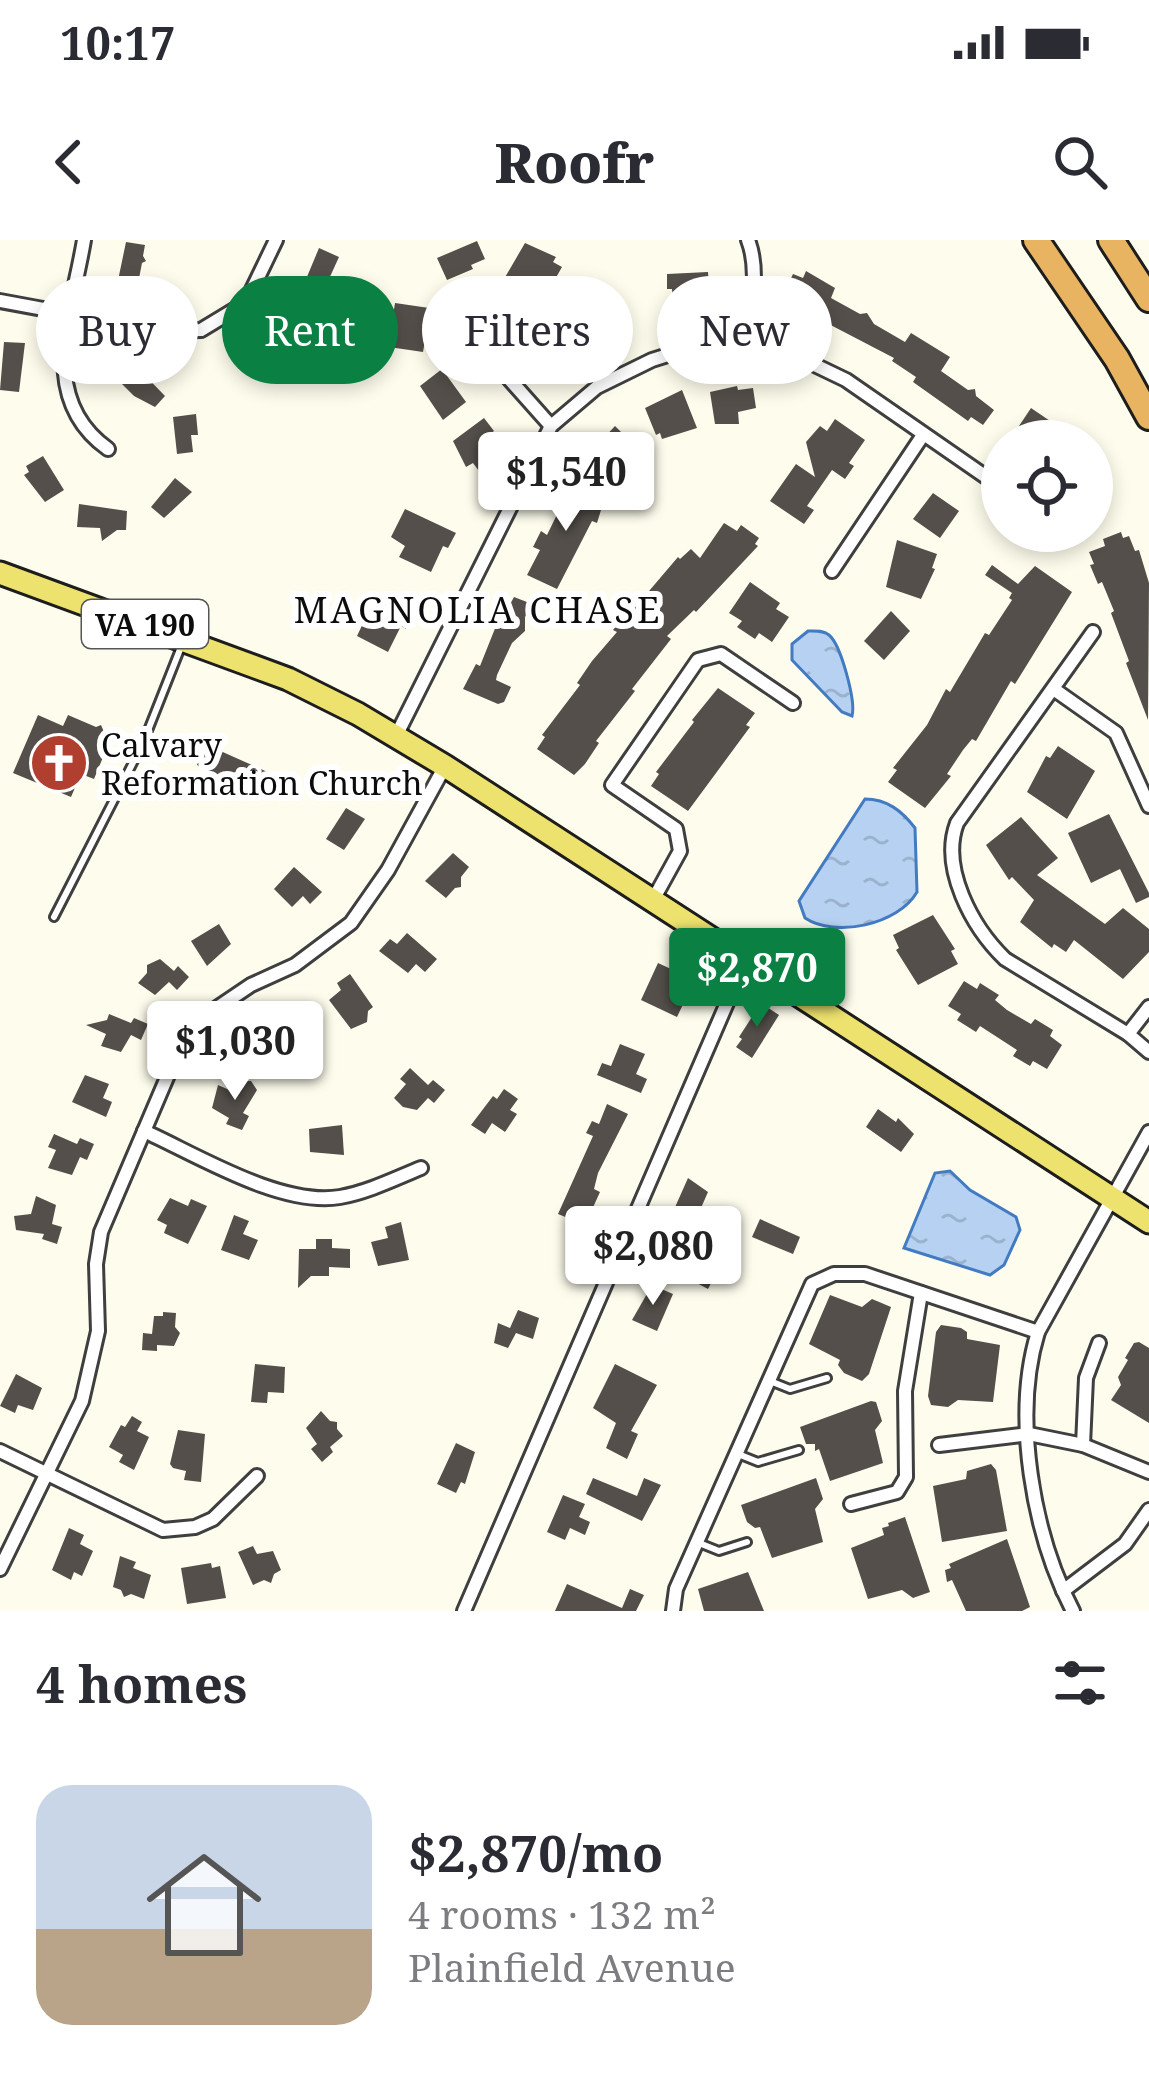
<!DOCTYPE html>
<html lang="en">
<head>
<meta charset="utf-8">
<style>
	body { margin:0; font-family:"Noto Serif",serif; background:#f2f2f3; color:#2b2b33; height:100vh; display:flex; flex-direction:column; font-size:45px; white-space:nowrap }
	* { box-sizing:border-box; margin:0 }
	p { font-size:39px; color:#7c7c81 }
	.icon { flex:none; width:66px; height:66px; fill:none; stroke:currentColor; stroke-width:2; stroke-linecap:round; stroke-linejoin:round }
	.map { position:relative; height:1371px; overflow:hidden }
	.panel { display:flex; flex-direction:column; background:#fff; flex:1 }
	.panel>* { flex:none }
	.guide { position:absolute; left:36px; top:36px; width:1077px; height:108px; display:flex; gap:24px }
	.buttons { position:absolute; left:981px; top:180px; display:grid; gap:24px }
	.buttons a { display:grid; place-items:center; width:132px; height:132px; border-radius:50%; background:#fff; box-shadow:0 6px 18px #0003; font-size:60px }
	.price { position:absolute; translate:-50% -102px; padding:0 27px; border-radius:12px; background:#fff; color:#222; font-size:39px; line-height:78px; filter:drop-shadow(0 3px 6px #0008) }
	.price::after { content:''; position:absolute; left:50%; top:72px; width:36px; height:27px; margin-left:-18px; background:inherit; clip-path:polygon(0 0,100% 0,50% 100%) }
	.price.on { background:#0b8043; color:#fff }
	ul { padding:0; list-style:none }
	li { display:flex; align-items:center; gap:36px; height:300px; padding:0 36px }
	li span { display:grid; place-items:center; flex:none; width:336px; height:240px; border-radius:36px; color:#555 }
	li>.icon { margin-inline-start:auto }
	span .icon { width:144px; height:144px; fill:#fffc; stroke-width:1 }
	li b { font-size:51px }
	h2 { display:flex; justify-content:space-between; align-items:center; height:144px; padding:0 36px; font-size:51px }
	.pill { padding:0 42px; border-radius:54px; background:#fff; box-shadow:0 6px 18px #0003; font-size:42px; line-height:108px }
	.pill.on { background:#0b8043; color:#fff }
	.status { display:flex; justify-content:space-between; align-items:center; height:84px; padding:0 60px; background:#fff; direction:ltr }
	.status svg { height:33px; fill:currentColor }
	header { display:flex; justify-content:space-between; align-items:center; height:156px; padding:0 36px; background:#fff; font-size:54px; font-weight:800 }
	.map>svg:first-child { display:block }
	.water { fill:url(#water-ripples); stroke:#437bc2; stroke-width:3 }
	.building { fill:#544f4a }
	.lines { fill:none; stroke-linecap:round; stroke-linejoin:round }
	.service-casing { stroke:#3f3f3f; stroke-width:12 }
	.minor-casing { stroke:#3f3f3f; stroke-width:18 }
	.primary-casing { stroke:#1d1d1d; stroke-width:27 }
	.motorway-casing { stroke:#1d1d1d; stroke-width:30 }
	.service { stroke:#fff; stroke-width:6 }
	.minor { stroke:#fff; stroke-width:12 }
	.primary { stroke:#ede26e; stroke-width:21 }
	.motorway { stroke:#e8b461; stroke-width:24 }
	.labels { text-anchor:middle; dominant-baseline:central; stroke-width:12; stroke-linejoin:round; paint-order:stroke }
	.shield { fill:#fff; stroke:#555; stroke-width:3 }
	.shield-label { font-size:30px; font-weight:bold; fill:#0c0c0c }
	.poi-label { font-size:33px; fill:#0c0c0c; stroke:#fff; text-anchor:start }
	.neighbourhood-label { font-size:36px; letter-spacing:3px; fill:#0c0c0c; stroke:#fff }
</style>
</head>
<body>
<div class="status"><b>10:17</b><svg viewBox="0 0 49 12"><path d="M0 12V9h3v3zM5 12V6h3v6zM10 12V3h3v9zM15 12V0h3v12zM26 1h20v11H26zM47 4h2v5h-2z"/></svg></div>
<header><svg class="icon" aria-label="back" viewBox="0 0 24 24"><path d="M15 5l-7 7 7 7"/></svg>Roofr<svg class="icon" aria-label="search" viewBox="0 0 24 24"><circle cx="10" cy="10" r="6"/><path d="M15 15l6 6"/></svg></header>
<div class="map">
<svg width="1149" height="1371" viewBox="0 0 1149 1371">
	<defs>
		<pattern id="water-ripples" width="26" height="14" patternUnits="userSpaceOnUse" patternTransform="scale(3)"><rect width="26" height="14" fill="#b6d1f1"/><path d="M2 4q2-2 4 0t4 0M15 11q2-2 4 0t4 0" fill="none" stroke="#9bb2cd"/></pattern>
	</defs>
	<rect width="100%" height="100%" fill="#fefded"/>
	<g class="water">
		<path d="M 808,391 C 815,391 823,390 829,395 C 841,405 856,461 852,476 L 842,472 L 792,420 L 792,404 Z"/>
		<path d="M 865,559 C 887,559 902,571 915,588 L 917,652 C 898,685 835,698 805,678 L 799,661 Z"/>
		<path d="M 950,931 L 970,950 L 1016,977 L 1020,990 L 1004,1025 L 990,1035 L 904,1008 L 935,933 Z"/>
	</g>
	<g class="building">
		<path d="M 477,1 L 485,19 L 471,25 L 473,29 L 447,40 L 437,18 Z"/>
		<path d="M 126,2 L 145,5 L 143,16 L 146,21 L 142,23 L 136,54 L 116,50 Z"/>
		<path d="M 525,3 L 556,17 L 553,22 L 562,27 L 545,57 L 521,43 L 518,47 L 504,39 Z"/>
		<path d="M 319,8 L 339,17 L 323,52 L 304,44 Z"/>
		<path d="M 806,31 L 835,48 L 831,58 L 860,74 L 867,73 L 874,84 L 905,102 L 911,93 L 950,117 L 941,131 L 968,150 L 975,149 L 976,156 L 994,170 L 983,185 L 971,177 L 968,181 L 913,142 L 916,137 L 892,121 L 894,118 L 821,80 L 818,86 L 804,79 L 808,71 L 781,59 L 793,34 L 803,38 Z"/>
		<path d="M 708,32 L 709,48 L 700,49 L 701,77 L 674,80 L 672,49 L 667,49 L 667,34 Z"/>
		<path d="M 579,62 L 587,77 L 588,85 L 580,90 L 587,107 L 571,116 L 564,103 L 560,106 L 548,79 Z"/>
		<path d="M 395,63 L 436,69 L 433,85 L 428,84 L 423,112 L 389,107 L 390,99 L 379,97 L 383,74 L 393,76 Z"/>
		<path d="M 294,67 L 312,79 L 300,97 L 293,92 L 285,105 L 271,96 Z"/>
		<path d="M 4,102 L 25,103 L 19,152 L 0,150 Z"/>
		<path d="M 134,124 L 165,156 L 155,167 L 134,156 L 119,141 Z"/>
		<path d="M 442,129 L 466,162 L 443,180 L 420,146 Z"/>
		<path d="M 737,146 L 738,150 L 753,148 L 756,168 L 738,172 L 739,184 L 715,184 L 710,152 Z"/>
		<path d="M 682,150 L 697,188 L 662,199 L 660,193 L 656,195 L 645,168 Z"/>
		<path d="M 1031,168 L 1053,183 L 1050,188 L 1070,201 L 1009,201 Z"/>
		<path d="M 196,174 L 198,195 L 191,195 L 193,212 L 177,214 L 173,177 Z"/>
		<path d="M 484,178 L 494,191 L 487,196 L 503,219 L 482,235 L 473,223 L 466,227 L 453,201 Z"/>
		<path d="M 835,179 L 865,200 L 849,223 L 854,226 L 845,239 L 832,230 L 807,266 L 814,270 L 804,284 L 770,261 L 796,224 L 815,237 L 806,202 L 820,186 L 827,191 Z"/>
		<path d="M 615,186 L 633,204 L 607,228 L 591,212 Z"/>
		<path d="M 43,216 L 64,250 L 45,262 L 24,235 L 29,232 L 26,226 Z"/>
		<path d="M 175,238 L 192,252 L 164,278 L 151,267 Z"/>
		<path d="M 568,239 L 605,257 L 597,283 L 592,281 L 557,349 L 527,335 L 540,310 L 533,307 L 541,291 L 547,295 L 566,256 L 561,254 Z"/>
		<path d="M 933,253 L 959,271 L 940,298 L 913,279 Z"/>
		<path d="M 79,264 L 127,271 L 126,290 L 117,290 L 102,301 L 100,288 L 77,287 Z"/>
		<path d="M 405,269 L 456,293 L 448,308 L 443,306 L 431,332 L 399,317 L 405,306 L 391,297 Z"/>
		<path d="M 724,283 L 737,291 L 741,285 L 759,298 L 755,304 L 758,306 L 696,372 L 694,370 L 667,396 L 671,399 L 632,449 L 635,451 L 596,501 L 599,503 L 585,524 L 574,535 L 537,509 L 545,497 L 542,495 L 580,445 L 577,443 L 592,421 L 617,392 L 613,390 L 629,368 L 632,371 L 678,317 L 680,319 L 691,309 L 700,318 Z"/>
		<path d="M 1121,292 L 1123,298 L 1129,296 L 1135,311 L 1139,310 L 1149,343 L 1148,480 L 1126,423 L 1129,421 L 1111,373 L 1114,371 L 1102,342 L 1098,344 L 1090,325 L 1094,324 L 1089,312 L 1105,306 L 1103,299 Z"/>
		<path d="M 897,300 L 937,314 L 932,328 L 935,329 L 921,359 L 886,347 Z"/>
		<path d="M 992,325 L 1018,344 L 1035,326 L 1072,352 L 1015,444 L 1011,441 L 976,501 L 972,499 L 963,510 L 947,534 L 951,536 L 925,568 L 888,542 L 897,530 L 893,528 L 927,485 L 946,449 L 950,452 L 985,393 L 989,395 L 1012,360 L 1009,358 L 1012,353 L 985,335 Z"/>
		<path d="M 750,342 L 780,363 L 776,369 L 789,377 L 772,402 L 759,393 L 755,399 L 737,387 L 742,381 L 729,373 Z"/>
		<path d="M 376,356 L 413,374 L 406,389 L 401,386 L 388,412 L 357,396 Z"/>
		<path d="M 514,357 L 532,364 L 525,377 L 525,391 L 512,403 L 497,435 L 496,440 L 511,447 L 504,462 L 498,464 L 463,449 L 476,424 L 480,426 L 504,366 L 508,368 Z"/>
		<path d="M 891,371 L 910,391 L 884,420 L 864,401 Z"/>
		<path d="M 718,448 L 755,473 L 746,485 L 750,487 L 688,571 L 651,546 L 659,534 L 656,532 L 694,482 L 692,480 Z"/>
		<path d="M 38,475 L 63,486 L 68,475 L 96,487 L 101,485 L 111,508 L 106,510 L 94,539 L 81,534 L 71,557 L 13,533 Z"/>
		<path d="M 1058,506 L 1095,531 L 1067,579 L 1027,552 L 1046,516 L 1050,518 Z"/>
		<path d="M 216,509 L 272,534 L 262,555 L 197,525 L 202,513 L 212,518 Z"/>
		<path d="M 346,568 L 365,579 L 344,610 L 326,599 Z"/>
		<path d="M 1109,574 L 1149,653 L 1149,657 L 1136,663 L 1120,629 L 1091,643 L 1068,593 Z"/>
		<path d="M 1021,577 L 1058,618 L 1037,635 L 1105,684 L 1123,668 L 1149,689 L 1149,712 L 1123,739 L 1074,700 L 1066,712 L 1054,704 L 1052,708 L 1020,682 L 1034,660 L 1012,637 L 1009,640 L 986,605 Z"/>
		<path d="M 453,613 L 469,627 L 461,637 L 461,647 L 455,648 L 446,658 L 425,641 Z"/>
		<path d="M 294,627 L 322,652 L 310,664 L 303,656 L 292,667 L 274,649 Z"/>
		<path d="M 933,675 L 955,709 L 951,711 L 958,724 L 918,745 L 896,710 L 899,708 L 893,695 Z"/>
		<path d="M 219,684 L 231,704 L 207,726 L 191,701 Z"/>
		<path d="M 407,693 L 437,719 L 425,732 L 416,724 L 408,733 L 379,711 L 390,699 L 397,704 Z"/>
		<path d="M 160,719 L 174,731 L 178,726 L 189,737 L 177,750 L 169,742 L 155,755 L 138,743 L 147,733 L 147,725 Z"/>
		<path d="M 658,723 L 684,735 L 678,755 L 686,758 L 677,777 L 641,760 Z"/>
		<path d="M 350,734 L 373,767 L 368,771 L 367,782 L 351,789 L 329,760 L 341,750 L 337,743 Z"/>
		<path d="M 964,741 L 977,749 L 980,743 L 999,755 L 995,760 L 1007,770 L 1031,784 L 1035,779 L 1053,790 L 1050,796 L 1062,805 L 1047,829 L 1033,821 L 1030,826 L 1013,816 L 1017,810 L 980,786 L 976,792 L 957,780 L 961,774 L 948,766 Z"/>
		<path d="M 761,763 L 779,775 L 752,818 L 736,807 L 742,799 L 739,797 Z"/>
		<path d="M 109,774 L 131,783 L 134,778 L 148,784 L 141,800 L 131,795 L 121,812 L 101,806 L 106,794 L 86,785 L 107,780 Z"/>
		<path d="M 275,778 L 279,787 L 294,779 L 305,801 L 295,812 L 279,817 L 267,800 L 260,786 Z"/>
		<path d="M 620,804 L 645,814 L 636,834 L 647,839 L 641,853 L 597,835 L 602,823 L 611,826 Z"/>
		<path d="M 410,828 L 428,845 L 433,840 L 445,850 L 434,863 L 428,858 L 417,870 L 403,867 L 394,858 L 406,844 L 400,839 Z"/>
		<path d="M 85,835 L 109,844 L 103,858 L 112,862 L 106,877 L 72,862 Z"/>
		<path d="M 245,841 L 251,841 L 257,850 L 243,873 L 249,876 L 242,890 L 226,884 L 229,878 L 212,868 L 218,845 L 234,852 Z"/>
		<path d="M 504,849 L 518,859 L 510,870 L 517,874 L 505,892 L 492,883 L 485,894 L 471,885 L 493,856 L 497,859 Z"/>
		<path d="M 607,864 L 628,874 L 598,933 L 594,949 L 600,952 L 585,985 L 558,974 L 593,896 L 586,893 L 592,881 L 599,884 Z"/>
		<path d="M 878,869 L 896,882 L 898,878 L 914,894 L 901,912 L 866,887 Z"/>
		<path d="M 342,885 L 344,915 L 310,912 L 309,889 Z"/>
		<path d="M 54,894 L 77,904 L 80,898 L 94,904 L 87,920 L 80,917 L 72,935 L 48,928 L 56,910 L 48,907 Z"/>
		<path d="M 688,938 L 708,952 L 690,993 L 704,999 L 699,1010 L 722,1022 L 708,1049 L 693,1041 L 698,1031 L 656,1012 L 658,1007 L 655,1005 L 665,982 L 668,983 Z"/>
		<path d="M 36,956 L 56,965 L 52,984 L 62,987 L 57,1004 L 42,999 L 44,994 L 16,990 L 14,976 L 31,974 Z"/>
		<path d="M 170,958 L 188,966 L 191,959 L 207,966 L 188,1004 L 164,993 L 167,985 L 157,980 Z"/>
		<path d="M 234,975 L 249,981 L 243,994 L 258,1000 L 249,1020 L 221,1010 Z"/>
		<path d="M 760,979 L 800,997 L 793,1014 L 752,997 Z"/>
		<path d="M 401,982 L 409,1020 L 378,1026 L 371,1002 L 388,998 L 385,987 Z"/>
		<path d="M 316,999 L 332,999 L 332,1008 L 350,1009 L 350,1028 L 329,1027 L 329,1036 L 311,1036 L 298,1048 L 299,1009 L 316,1009 Z"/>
		<path d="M 652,1045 L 673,1054 L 657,1091 L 632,1080 Z"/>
		<path d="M 830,1055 L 862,1067 L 872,1059 L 891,1067 L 869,1134 L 862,1141 L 844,1133 L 838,1125 L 840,1120 L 809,1104 Z"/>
		<path d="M 518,1070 L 539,1078 L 533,1099 L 516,1093 L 508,1108 L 494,1103 L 498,1083 L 510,1088 Z"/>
		<path d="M 163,1072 L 176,1073 L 175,1087 L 180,1093 L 174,1106 L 157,1105 L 157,1111 L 142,1110 L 143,1093 L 152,1094 L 154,1076 L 163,1076 Z"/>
		<path d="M 941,1085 L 961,1088 L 967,1092 L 967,1099 L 1000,1105 L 993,1162 L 958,1160 L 948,1167 L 931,1165 L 928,1156 L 936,1092 Z"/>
		<path d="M 1139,1102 L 1149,1108 L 1149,1183 L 1111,1160 L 1121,1145 L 1118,1137 L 1128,1120 L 1125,1118 L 1134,1103 Z"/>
		<path d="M 255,1124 L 285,1127 L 284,1153 L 268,1152 L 267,1163 L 251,1162 Z"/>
		<path d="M 615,1124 L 657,1145 L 631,1191 L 638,1194 L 627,1219 L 606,1208 L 616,1183 L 593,1168 Z"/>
		<path d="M 16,1134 L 42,1148 L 33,1170 L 18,1165 L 15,1173 L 0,1166 Z"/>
		<path d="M 871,1161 L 876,1162 L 882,1181 L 875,1190 L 883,1223 L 830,1241 L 819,1209 L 815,1211 L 815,1204 L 806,1204 L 800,1187 Z"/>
		<path d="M 321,1171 L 330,1181 L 337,1182 L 337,1189 L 343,1196 L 330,1207 L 333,1212 L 322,1222 L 311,1209 L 317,1204 L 306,1188 Z"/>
		<path d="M 132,1176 L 142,1182 L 137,1191 L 149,1197 L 134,1230 L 119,1222 L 123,1215 L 109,1207 L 121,1185 L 125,1187 Z"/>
		<path d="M 178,1190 L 205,1194 L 201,1242 L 184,1240 L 186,1231 L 173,1228 L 170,1224 Z"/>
		<path d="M 456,1203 L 475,1212 L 465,1244 L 461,1242 L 456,1253 L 437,1244 Z"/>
		<path d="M 991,1224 L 996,1230 L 1007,1291 L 942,1302 L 933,1246 L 966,1239 L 967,1231 Z"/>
		<path d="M 593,1238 L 637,1256 L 644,1238 L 661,1245 L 642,1281 L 586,1254 Z"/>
		<path d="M 816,1238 L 823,1259 L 815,1269 L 823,1302 L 772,1318 L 760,1287 L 755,1288 L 747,1282 L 741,1265 Z"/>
		<path d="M 563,1255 L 585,1264 L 579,1277 L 590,1282 L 585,1295 L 570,1288 L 565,1300 L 547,1292 Z"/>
		<path d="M 905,1277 L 930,1352 L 913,1358 L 902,1350 L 868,1359 L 851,1308 L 884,1295 L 882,1288 L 889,1286 L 888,1283 Z"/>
		<path d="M 69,1288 L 84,1295 L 80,1304 L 93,1311 L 82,1336 L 74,1332 L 71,1340 L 52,1330 Z"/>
		<path d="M 1007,1299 L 1030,1367 L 1022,1371 L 966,1371 L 952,1340 L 947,1342 L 945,1330 L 951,1328 L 949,1324 Z"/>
		<path d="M 253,1306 L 257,1314 L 273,1311 L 281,1330 L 274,1334 L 271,1343 L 264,1340 L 253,1345 L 238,1312 Z"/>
		<path d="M 120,1316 L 136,1322 L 133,1328 L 151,1335 L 144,1359 L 131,1354 L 124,1357 L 121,1350 L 113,1347 Z"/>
		<path d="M 211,1323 L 212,1328 L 220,1326 L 226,1358 L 187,1364 L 181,1328 Z"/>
		<path d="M 748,1332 L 764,1371 L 704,1371 L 698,1349 Z"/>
		<path d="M 567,1344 L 622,1368 L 630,1349 L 644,1355 L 636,1371 L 555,1371 Z"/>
	</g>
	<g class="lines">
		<g class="service-casing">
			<g id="service">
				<path d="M 54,677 L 143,503 L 181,407"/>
				<path d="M 770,1141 L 790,1149 L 827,1138"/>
				<path d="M 738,1214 L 758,1222 L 799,1210"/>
				<path d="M 699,1303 L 719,1311 L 747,1302"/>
			</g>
		</g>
		<g class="minor-casing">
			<g id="minor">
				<path d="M 84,0 C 72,73 36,158 108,209"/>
				<path d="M 0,61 L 162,91 L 201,90 L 239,67 L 251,52 L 276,0"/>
				<path d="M 492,99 L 503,132 L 551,186"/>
				<path d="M 745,101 C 751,69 760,31 748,0"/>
				<path d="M 832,331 L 923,195"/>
				<path d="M 1093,392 L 957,583 C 940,628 972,687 1005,719 L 1128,794"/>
				<path d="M 1055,450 L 1116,493 L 1149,566"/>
				<path d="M 396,496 L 551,186 L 597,147 L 652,120 L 706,103 L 745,101 L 794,115 L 846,140 L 1002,248"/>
				<path d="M 653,660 L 680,611 L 676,589 L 612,545 L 698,420 L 721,414 L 793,463"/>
				<path d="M 1149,767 L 1128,794 L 1149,812"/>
				<path d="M 144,891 C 197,915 281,967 340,957 C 368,952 394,939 421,928"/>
				<path d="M 939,1205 L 1029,1194 L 1083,1205 L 1149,1232"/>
				<path d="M 1083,1205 L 1086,1138 L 1099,1103"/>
				<path d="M 0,1211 L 163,1290 L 195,1287 L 213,1279 L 257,1236"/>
				<path d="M 851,1264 L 897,1252 L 906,1237 L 905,1151 L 921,1053"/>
				<path d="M 0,1329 L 82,1161 L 98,1091 L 96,1024 L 101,992 L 174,821 L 214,770 L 251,745 L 295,725 L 351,683 L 388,630 L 445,526"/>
				<path d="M 1063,1351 L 1125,1304 L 1149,1270"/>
				<path d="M 464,1371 L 746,719"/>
				<path d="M 673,1371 L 676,1349 L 812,1044 L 834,1034 L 865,1034 L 1038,1092"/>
				<path d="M 1073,1371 C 1033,1295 1012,1176 1038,1092 L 1149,892"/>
			</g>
		</g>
		<g class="primary-casing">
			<path id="primary" d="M 0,333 L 288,439 L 358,474 L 445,526 L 1149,982"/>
		</g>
		<g class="motorway-casing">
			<g id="motorway">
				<path d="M 1036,0 L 1117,119 L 1149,177"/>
				<path d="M 1111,0 L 1149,59"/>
			</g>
		</g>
		<use href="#service" class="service"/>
		<use href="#minor" class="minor"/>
		<use href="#primary" class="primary"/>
		<use href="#motorway" class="motorway"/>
	</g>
	<defs>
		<g id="church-disc" transform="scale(3)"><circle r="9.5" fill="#b13f30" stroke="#fff"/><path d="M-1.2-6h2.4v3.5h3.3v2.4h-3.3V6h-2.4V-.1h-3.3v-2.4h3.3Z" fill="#fff"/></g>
	</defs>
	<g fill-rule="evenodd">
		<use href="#church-disc" x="59" y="523"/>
	</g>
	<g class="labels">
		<rect class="shield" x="82" y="360" width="126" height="48" rx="9"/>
		<g class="shield-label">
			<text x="145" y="384">VA 190</text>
		</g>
		<g class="poi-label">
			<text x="101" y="504">Calvary<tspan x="101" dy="38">Reformation Church</tspan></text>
		</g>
		<g class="neighbourhood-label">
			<text x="478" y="369">MAGNOLIA CHASE</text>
		</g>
	</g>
</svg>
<div class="buttons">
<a><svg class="icon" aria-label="locate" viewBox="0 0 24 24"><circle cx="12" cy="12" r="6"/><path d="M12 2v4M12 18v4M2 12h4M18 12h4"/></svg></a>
</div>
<b class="price" style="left:566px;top:294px">$1,540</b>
<b class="price on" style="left:757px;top:790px">$2,870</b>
<b class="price" style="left:235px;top:863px">$1,030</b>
<b class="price" style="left:653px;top:1068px">$2,080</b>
<div class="guide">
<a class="pill">Buy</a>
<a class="pill on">Rent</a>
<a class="pill">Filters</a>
<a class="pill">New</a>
</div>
</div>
<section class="panel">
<h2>4 homes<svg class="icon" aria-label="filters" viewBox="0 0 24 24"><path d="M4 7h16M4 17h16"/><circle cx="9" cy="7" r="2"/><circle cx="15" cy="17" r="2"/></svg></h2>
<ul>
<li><span style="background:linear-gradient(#c9d6e8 60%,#b9a48a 0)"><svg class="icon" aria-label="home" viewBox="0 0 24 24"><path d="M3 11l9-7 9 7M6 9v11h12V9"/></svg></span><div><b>$2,870/mo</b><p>4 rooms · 132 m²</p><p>Plainfield Avenue</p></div></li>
</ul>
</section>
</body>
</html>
